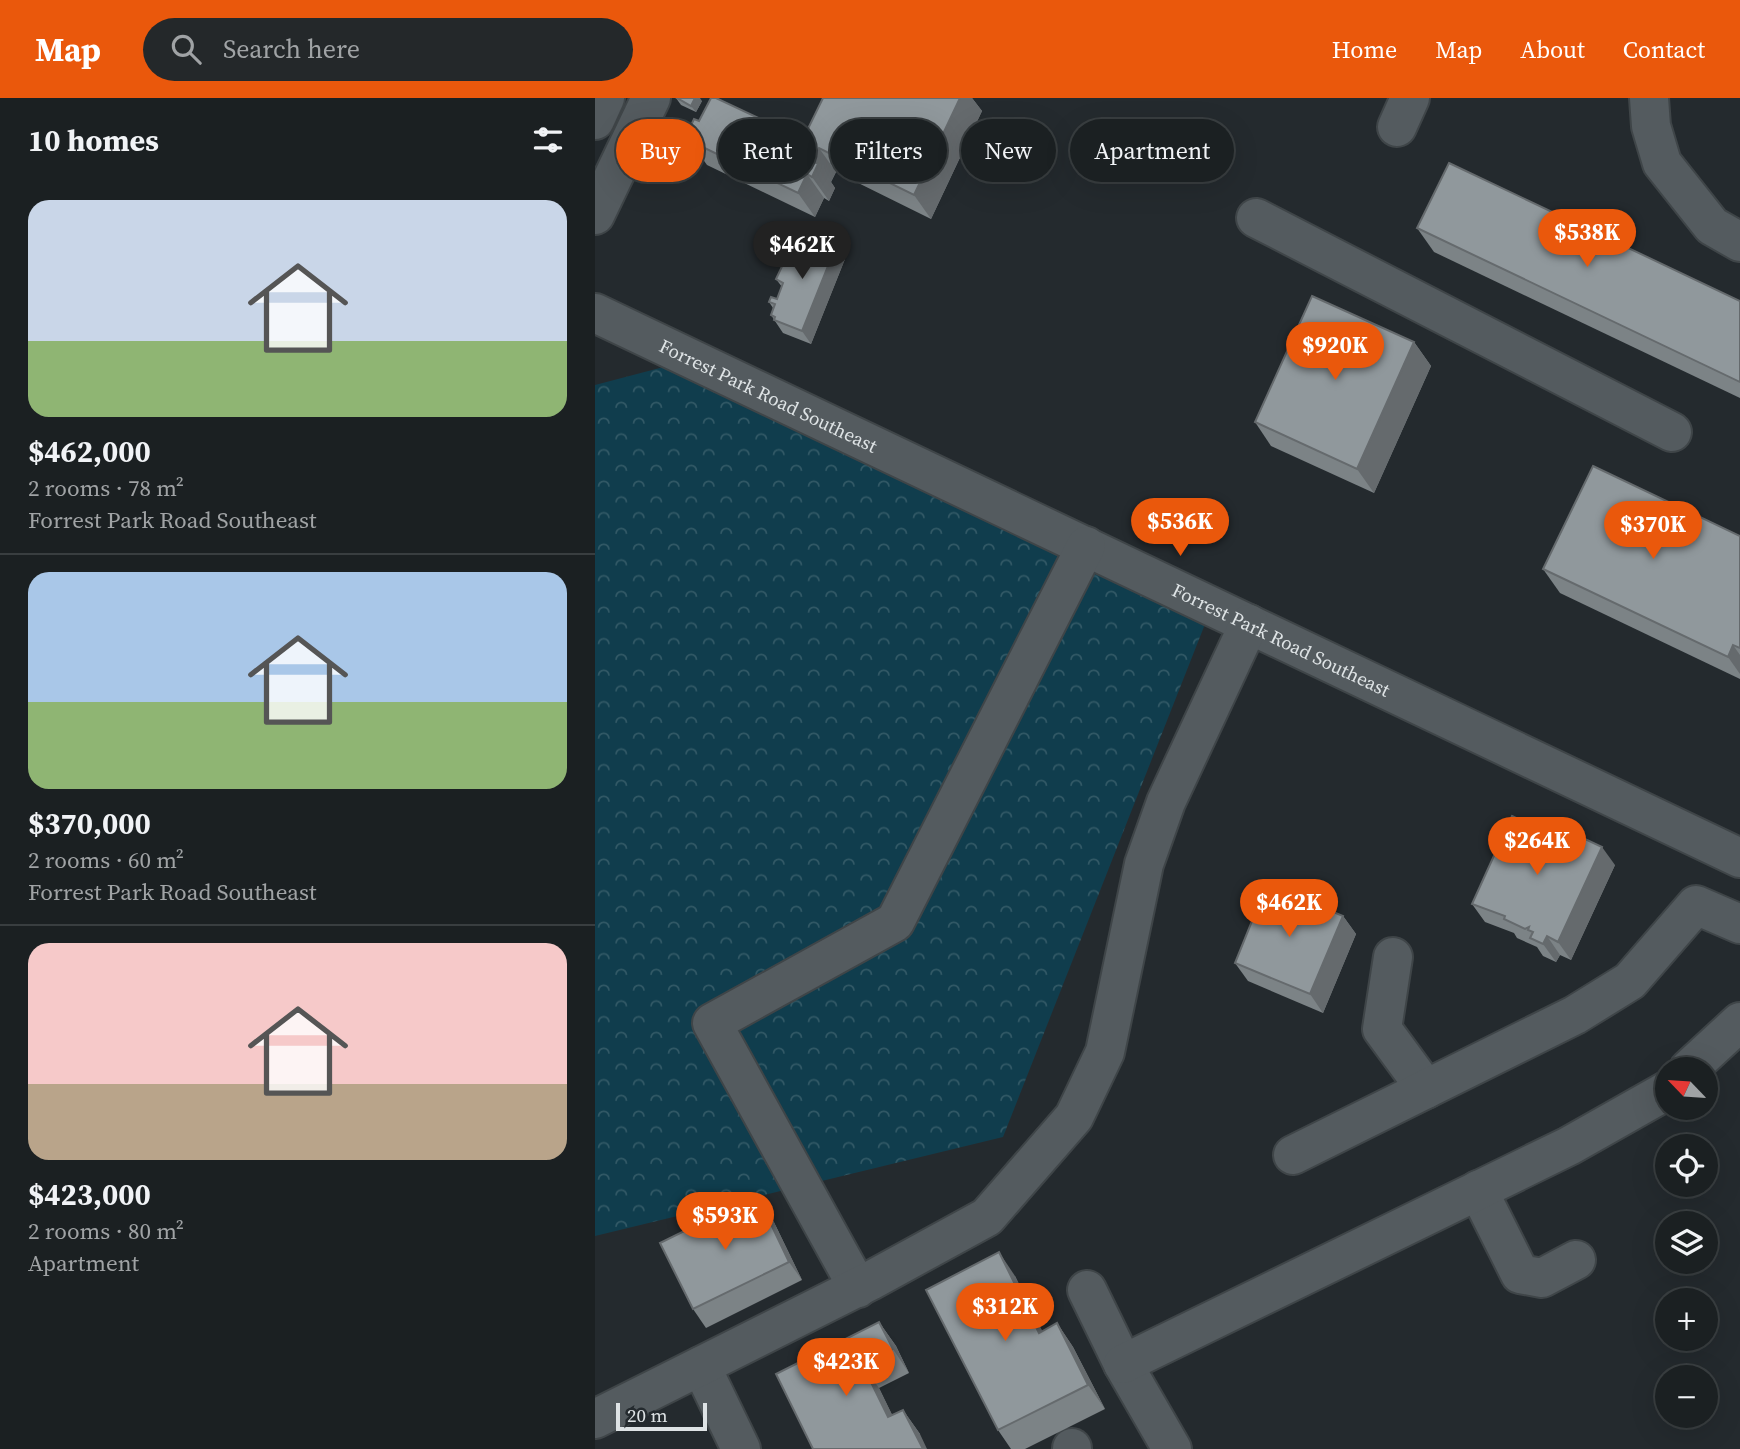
<!DOCTYPE html>
<html lang="en">
<head>
<meta charset="utf-8">
<style>
	body { margin:0; font-family:"Source Serif 4",serif; background:#24282a; color:#f1f3f6; height:100vh; display:flex; flex-direction:column; font-size:26px; white-space:nowrap }
	* { box-sizing:border-box; margin:0 }
	p { font-size:23px; color:#a0a3a5 }
	.icon { flex:none; width:38px; height:38px; fill:none; stroke:currentColor; stroke-width:2; stroke-linecap:round; stroke-linejoin:round }
	.map { position:relative; flex:1; overflow:hidden }
	.panel { display:flex; flex-direction:column; background:#1b2022; width:595px }
	.panel>* { flex:none }
	.hud { position:absolute; left:21px; top:21px; width:665px; height:63px; display:flex; gap:14px }
	.needle { width:46px; rotate:295deg }
	.fabs { position:absolute; left:1060px; top:959px; display:grid; gap:14px }
	.fabs a { display:grid; place-items:center; width:63px; height:63px; border-radius:50%; background:#1b2022; box-shadow:0 7px 28px #0002,0 0 0 2px #393e40; font-size:35px }
	.scale { position:absolute; left:21px; bottom:18px; width:91px; box-sizing:border-box; padding-left:7px; border:4px solid #dee3e5; border-top:0; font-size:19px; line-height:24px; white-space:nowrap; color:#dee3e5; -webkit-text-stroke:5px #242a2e; paint-order:stroke }
	.price { position:absolute; translate:-50% -60px; padding:0 16px; border-radius:24px; background:#ea580c; color:#fff; font-size:23px; line-height:46px; filter:drop-shadow(0 2px 4px #0008) }
	.price::after { content:''; position:absolute; left:50%; top:42px; width:21px; height:16px; margin-left:-10px; background:inherit; clip-path:polygon(0 0,100% 0,50% 100%) }
	.price.active { background:#222; color:#fff }
	ul { padding:0; list-style:none }
	li { display:grid; align-content:center; gap:14px; height:371px; padding:0 28px }
	li+li { border-top:2px solid #393e40 }
	li span { display:grid; place-items:center; height:217px; border-radius:21px; color:#555 }
	li>.icon { margin-inline-start:auto }
	span .icon { width:126px; height:126px; fill:#fffc; stroke-width:1 }
	li b { font-size:30px }
	h2 { display:flex; justify-content:space-between; align-items:center; height:84px; padding:0 28px; font-size:30px }
	.chip { padding:0 24px; border-radius:32px; background:#1b2022; box-shadow:0 7px 28px #0002,0 0 0 2px #393e40; font-size:24px; line-height:63px }
	.chip.active { background:#ea580c; color:#fff }
	header { display:flex; align-items:center; gap:42px; box-sizing:border-box; height:98px; padding:0 35px; background:#ea580c; color:#fff }
	header strong { font-size:33px }
	nav { display:flex; gap:38px; margin-inline-start:auto; font-size:24px }
	.search { width:490px; height:63px; background:#24282a; display:flex; align-items:center; gap:18px; box-sizing:border-box; padding:0 24px; border-radius:38px; color:#a0a3a5; font-size:26px }
	main { display:flex; flex:1; min-height:0 }
	.map>svg:first-child { display:block }
	.forest { fill:url(#forest-crowns) }
	.lines { fill:none; stroke-linecap:round; stroke-linejoin:round }
	.minor-casing { stroke:#3f4548; stroke-width:42 }
	.minor { stroke:#545b5f; stroke-width:38 }
	.wall { fill:#7c8386 }
	.shaded-wall { fill:#656a6d }
	.building { fill:#90989c; stroke:#656a6d; stroke-width:2 }
	.labels { text-anchor:middle; dominant-baseline:central; stroke-width:7; stroke-linejoin:round; paint-order:stroke }
	.street-label { font-size:19px; fill:#dee3e5; stroke:#242a2e }
</style>
</head>
<body>
<header>
<strong>Map</strong>
<div class="search"><svg class="icon" aria-label="search" viewBox="0 0 24 24"><circle cx="10" cy="10" r="6"/><path d="M15 15l6 6"/></svg>Search here</div>
<nav><a>Home</a><a>Map</a><a>About</a><a>Contact</a></nav>
</header>
<main>
<section class="panel">
<h2>10 homes<svg class="icon" aria-label="filters" viewBox="0 0 24 24"><path d="M4 7h16M4 17h16"/><circle cx="9" cy="7" r="2"/><circle cx="15" cy="17" r="2"/></svg></h2>
<ul>
<li><span style="background:linear-gradient(#c9d6e8 65%,#8fb573 0)"><svg class="icon" aria-label="home" viewBox="0 0 24 24"><path d="M3 11l9-7 9 7M6 9v11h12V9"/></svg></span><div><b>$462,000</b><p>2 rooms · 78 m²</p><p>Forrest Park Road Southeast</p></div></li>
<li><span style="background:linear-gradient(#a9c7e8 60%,#8fb573 0)"><svg class="icon" aria-label="home" viewBox="0 0 24 24"><path d="M3 11l9-7 9 7M6 9v11h12V9"/></svg></span><div><b>$370,000</b><p>2 rooms · 60 m²</p><p>Forrest Park Road Southeast</p></div></li>
<li><span style="background:linear-gradient(#f6c9c9 65%,#b9a48a 0)"><svg class="icon" aria-label="home" viewBox="0 0 24 24"><path d="M3 11l9-7 9 7M6 9v11h12V9"/></svg></span><div><b>$423,000</b><p>2 rooms · 80 m²</p><p>Apartment</p></div></li>
</ul>
</section>
<div class="map">
<svg width="1145" height="1351" viewBox="0 0 1145 1351">
	<defs>
		<pattern id="forest-crowns" width="20" height="18" patternUnits="userSpaceOnUse" patternTransform="scale(1.75)"><rect width="20" height="18" fill="#103d4d"/><path d="M2 6a3 3 0 1 1 6 0M12 15a3 3 0 1 1 6 0" fill="none" stroke="#325966"/></pattern>
	</defs>
	<rect width="100%" height="100%" fill="#242a2e"/>
	<path class="forest" d="M 99,261 L 614,516 L 408,1039 L 0,1138 L 0,287 Z"/>
	<g class="lines">
		<g class="minor-casing">
			<g id="minor">
				<path d="M 1054,0 L 1056,28 L 1067,65 L 1117,128 L 1145,144"/>
				<path d="M 0,22 L 10,0"/>
				<path d="M 802,29 L 815,0"/>
				<path d="M 0,117 L 56,0"/>
				<path d="M 661,120 L 1077,334"/>
				<path id="s1" d="M 0,215 L 1145,760"/>
				<path d="M 798,859 L 787,931 L 831,991"/>
				<path d="M 1094,971 L 1145,924"/>
				<path d="M 698,1057 L 980,917 L 1035,883 L 1101,807 L 1145,826"/>
				<path d="M 883,1092 L 925,1176 L 947,1180 L 981,1162"/>
				<path d="M 263,1190 L 117,925 L 300,824 L 491,448"/>
				<path d="M 492,1192 L 528,1266 L 577,1351"/>
				<path d="M 528,1266 L 974,1048 L 1073,992"/>
				<path d="M 106,1268 L 146,1351"/>
				<path d="M 0,1321 L 275,1183 L 392,1119 L 479,1019 L 510,954 L 549,766 L 571,704 L 654,526"/>
				<path d="M 477,1350 L 477,1351"/>
			</g>
		</g>
		<use href="#minor" class="minor"/>
	</g>
	<g class="wall">
		<path d="M 81,0 L 107,3 L 101,14 L 86,7 Z"/>
		<path d="M 228,0 L 377,0 L 387,13 L 336,121 L 241,74 L 236,84 L 240,90 L 234,103 L 229,100 L 220,119 L 112,67 L 95,43 L 96,41 L 92,36 L 104,23 L 208,41 Z"/>
		<path d="M 822,130 L 1145,203 L 1145,300 L 839,154 Z"/>
		<path d="M 241,148 L 250,161 L 216,246 L 188,235 L 176,217 L 178,210 L 174,204 L 182,201 L 187,189 L 181,181 L 197,165 Z"/>
		<path d="M 819,244 L 836,268 L 779,395 L 676,348 L 660,324 Z"/>
		<path d="M 1145,438 L 1145,581 L 965,495 L 948,471 Z"/>
		<path d="M 1020,767 L 976,862 L 965,857 L 961,864 L 948,858 L 942,849 L 922,840 L 919,835 L 890,824 L 877,806 Z"/>
		<path d="M 748,818 L 761,836 L 728,915 L 653,883 L 640,865 Z"/>
		<path d="M 162,1097 L 175,1116 L 207,1182 L 111,1230 L 98,1211 Z"/>
		<path d="M 420,1178 L 447,1233 L 462,1225 L 478,1249 L 510,1311 L 430,1351 L 416,1351 L 403,1332 Z"/>
		<path d="M 284,1224 L 301,1248 L 314,1275 L 284,1290 L 297,1317 L 308,1312 L 325,1336 L 218,1351 Z"/>
	</g>
	<g class="shaded-wall">
		<path d="M 100,0 L 105,0 L 107,3 L 101,14 L 96,8 Z"/>
		<path d="M 365,0 L 377,0 L 387,13 L 336,121 L 319,97 Z"/>
		<path d="M 224,50 L 241,74 L 236,84 L 240,90 L 234,103 L 217,79 L 218,63 Z"/>
		<path d="M 212,76 L 229,100 L 220,119 L 203,95 Z"/>
		<path d="M 241,148 L 250,161 L 216,246 L 207,233 Z"/>
		<path d="M 819,244 L 836,268 L 779,395 L 762,371 Z"/>
		<path d="M 1138,547 L 1145,557 L 1145,576 L 1133,559 Z"/>
		<path d="M 1007,749 L 1020,767 L 976,862 L 963,844 Z"/>
		<path d="M 748,818 L 761,836 L 728,915 L 715,896 Z"/>
		<path d="M 952,838 L 965,857 L 961,864 L 948,846 Z"/>
		<path d="M 162,1097 L 175,1116 L 207,1182 L 194,1164 Z"/>
		<path d="M 404,1154 L 420,1178 L 460,1259 L 444,1235 Z"/>
		<path d="M 284,1224 L 301,1248 L 314,1275 L 298,1251 Z"/>
		<path d="M 462,1225 L 478,1249 L 510,1311 L 493,1287 Z"/>
		<path d="M 267,1266 L 284,1290 L 310,1343 L 293,1319 Z"/>
		<path d="M 308,1312 L 325,1336 L 332,1351 L 328,1351 Z"/>
	</g>
	<g class="building">
		<path d="M 82,0 L 100,0 L 96,8 Z"/>
		<path d="M 116,0 L 121,0 L 208,41 L 228,0 L 365,0 L 319,97 L 224,50 L 218,63 L 223,66 L 217,79 L 212,76 L 203,95 L 95,43 L 97,38 L 92,36 L 99,21 L 104,23 Z"/>
		<path d="M 854,65 L 1145,203 L 1145,284 L 822,130 Z"/>
		<path d="M 209,134 L 241,148 L 207,233 L 179,222 L 180,219 L 176,217 L 180,206 L 174,204 L 176,199 L 182,201 L 188,185 L 181,181 L 190,162 L 197,165 Z"/>
		<path d="M 717,198 L 819,244 L 762,371 L 660,324 Z"/>
		<path d="M 998,368 L 1145,438 L 1145,550 L 1138,547 L 1133,559 L 948,471 Z"/>
		<path d="M 917,718 L 948,733 L 952,723 L 1007,749 L 963,844 L 952,838 L 948,846 L 935,840 L 938,834 L 933,832 L 934,829 L 930,831 L 909,821 L 910,818 L 877,806 Z"/>
		<path d="M 672,786 L 748,818 L 715,896 L 640,865 Z"/>
		<path d="M 162,1097 L 194,1164 L 98,1211 L 65,1145 Z"/>
		<path d="M 404,1154 L 444,1235 L 462,1225 L 493,1287 L 403,1332 L 331,1192 Z"/>
		<path d="M 284,1224 L 298,1251 L 267,1266 L 293,1319 L 308,1312 L 328,1351 L 218,1351 L 181,1276 Z"/>
	</g>
	<g class="labels">
		<g class="street-label">
			<text stroke="none"><textPath href="#s1" startOffset="192">Forrest Park Road Southeast</textPath></text>
			<text stroke="none"><textPath href="#s1" startOffset="760">Forrest Park Road Southeast</textPath></text>
		</g>
	</g>
</svg>
<div class="fabs">
<a><svg class="needle" viewBox="-14 -14 28 28"><path d="M0-13l5 13h-10z" fill="#e53935"/><path d="M0 13l5-13h-10z" fill="#a0a3a5"/></svg></a>
<a><svg class="icon" aria-label="locate" viewBox="0 0 24 24"><circle cx="12" cy="12" r="6"/><path d="M12 2v4M12 18v4M2 12h4M18 12h4"/></svg></a>
<a><svg class="icon" aria-label="layers" viewBox="0 0 24 24"><path d="M12 4l9 5-9 5-9-5zM3 14l9 5 9-5"/></svg></a>
<a>+</a>
<a>−</a>
</div>
<div class="scale">20 m</div>
<b class="price" style="left:992px;top:171px">$538K</b>
<b class="price active" style="left:207px;top:183px">$462K</b>
<b class="price" style="left:740px;top:284px">$920K</b>
<b class="price" style="left:585px;top:460px">$536K</b>
<b class="price" style="left:1058px;top:463px">$370K</b>
<b class="price" style="left:942px;top:779px">$264K</b>
<b class="price" style="left:694px;top:841px">$462K</b>
<b class="price" style="left:130px;top:1154px">$593K</b>
<b class="price" style="left:410px;top:1245px">$312K</b>
<b class="price" style="left:251px;top:1300px">$423K</b>
<div class="hud">
<a class="chip active">Buy</a>
<a class="chip">Rent</a>
<a class="chip">Filters</a>
<a class="chip">New</a>
<a class="chip">Apartment</a>
</div>
</div>
</main>
</body>
</html>
